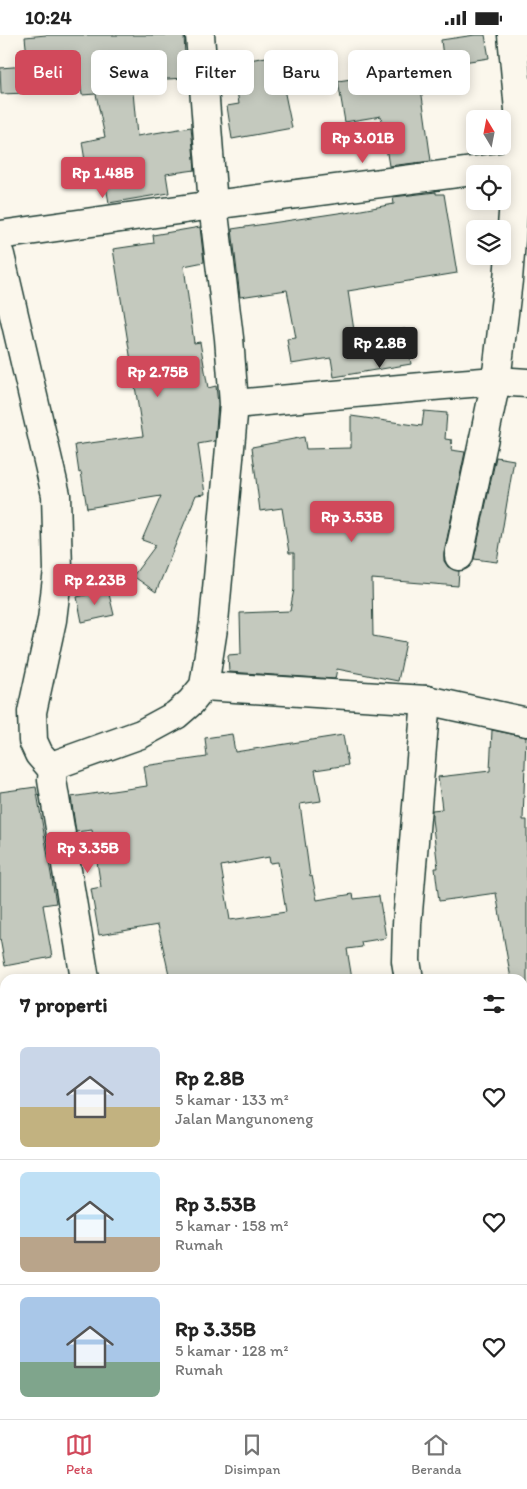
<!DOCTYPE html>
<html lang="id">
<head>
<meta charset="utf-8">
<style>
	body { margin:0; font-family:Itim,sans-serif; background:#f2f2f2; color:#222; height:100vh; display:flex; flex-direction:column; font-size:19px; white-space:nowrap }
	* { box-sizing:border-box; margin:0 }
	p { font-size:16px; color:#767676 }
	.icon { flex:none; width:28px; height:28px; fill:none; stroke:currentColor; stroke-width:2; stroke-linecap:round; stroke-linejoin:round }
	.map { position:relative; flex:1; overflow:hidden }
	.drawer { position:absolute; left:0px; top:939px; width:528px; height:446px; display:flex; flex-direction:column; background:#fff; border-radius:15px 15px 0 0; box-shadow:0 2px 12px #0003 }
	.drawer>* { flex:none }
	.top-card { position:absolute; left:15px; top:15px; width:498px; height:45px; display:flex; gap:10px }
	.needle { width:32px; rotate:350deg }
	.fabs { position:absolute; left:466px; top:75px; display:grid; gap:10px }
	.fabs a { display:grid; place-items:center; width:45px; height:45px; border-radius:8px; background:#fff; box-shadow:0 2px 12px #0003; font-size:25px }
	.price { position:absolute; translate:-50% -42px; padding:0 11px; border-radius:5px; background:#d1495b; color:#fff; font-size:16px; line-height:32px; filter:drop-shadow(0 1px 2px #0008) }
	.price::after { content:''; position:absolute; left:50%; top:30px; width:15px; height:11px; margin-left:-8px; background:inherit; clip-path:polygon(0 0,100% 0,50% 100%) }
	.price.active { background:#222; color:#fff }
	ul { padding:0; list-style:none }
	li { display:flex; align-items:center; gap:15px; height:125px; padding:0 20px }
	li+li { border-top:1px solid #e0e0e0 }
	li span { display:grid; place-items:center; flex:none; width:140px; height:100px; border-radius:8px; color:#555 }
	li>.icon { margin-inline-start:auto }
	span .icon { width:60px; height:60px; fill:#fffc; stroke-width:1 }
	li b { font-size:21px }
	h2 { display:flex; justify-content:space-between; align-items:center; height:60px; padding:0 20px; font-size:21px }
	.pill { padding:0 18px; border-radius:8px; background:#fff; box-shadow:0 2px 12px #0003; font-size:18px; line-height:45px }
	.pill.active { background:#d1495b; color:#fff }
	.status { display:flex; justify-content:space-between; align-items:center; height:35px; padding:0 25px; background:#fff; direction:ltr }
	.status svg { height:14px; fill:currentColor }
	.dock { display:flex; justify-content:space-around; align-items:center; height:70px; border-top:1px solid #e0e0e0; background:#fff; font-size:14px; color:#767676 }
	.dock a { display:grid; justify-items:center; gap:2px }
	.dock .active { color:#d1495b }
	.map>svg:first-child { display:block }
	.building { fill:#c4c9be; stroke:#1f3d34; fill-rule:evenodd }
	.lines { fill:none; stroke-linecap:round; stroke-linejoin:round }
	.street-casing { stroke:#1f3d34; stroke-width:31 }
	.street { stroke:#fbf7ec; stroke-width:28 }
</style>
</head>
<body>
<div class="status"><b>10:24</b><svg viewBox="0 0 49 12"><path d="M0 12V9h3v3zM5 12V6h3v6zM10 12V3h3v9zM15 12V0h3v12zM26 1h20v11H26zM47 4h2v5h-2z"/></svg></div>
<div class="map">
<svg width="527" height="1384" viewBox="0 0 527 1384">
	<rect width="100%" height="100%" fill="#fbf7ec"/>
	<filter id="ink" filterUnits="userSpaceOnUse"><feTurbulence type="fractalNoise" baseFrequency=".02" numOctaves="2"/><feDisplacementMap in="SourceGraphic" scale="10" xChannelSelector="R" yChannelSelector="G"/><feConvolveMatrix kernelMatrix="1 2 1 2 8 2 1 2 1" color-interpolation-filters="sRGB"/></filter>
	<g filter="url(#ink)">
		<g class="building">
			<path d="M 46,0 L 184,0 L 186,43 L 132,46 L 137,101 L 191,92 L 195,135 L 166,139 L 169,158 L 109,168 L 102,129 L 86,132 L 82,107 L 105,102 L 96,59 L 82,60 L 80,46 L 30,51 L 25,2 Z"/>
			<path d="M 475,0 L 485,0 L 489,23 L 444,30 L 441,5 Z"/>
			<path d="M 277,20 L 292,93 L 232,104 L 227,71 L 239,69 L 233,28 Z"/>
			<path d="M 26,31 L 27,58 L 1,59 L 0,33 Z"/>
			<path d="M 419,39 L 431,126 L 389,131 L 381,81 L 345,87 L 338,46 L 371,41 L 372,47 Z"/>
			<path d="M 436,157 L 436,159 L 444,159 L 457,238 L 348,256 L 355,302 L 405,294 L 411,329 L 334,342 L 331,323 L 291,329 L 287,304 L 296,303 L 287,255 L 240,262 L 232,194 L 345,177 L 345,178 L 394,169 L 393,162 Z"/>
			<path d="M 200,192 L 204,227 L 184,231 L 194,308 L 200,307 L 208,353 L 216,351 L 218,369 L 215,406 L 198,409 L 205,459 L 196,460 L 156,557 L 133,541 L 156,510 L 142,505 L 161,461 L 87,473 L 81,437 L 79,438 L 75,410 L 143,401 L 113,214 L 154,208 L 153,200 Z"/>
			<path d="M 424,376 L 447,378 L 445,404 L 452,405 L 451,415 L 465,417 L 444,518 L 444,526 L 448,532 L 459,536 L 458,551 L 372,544 L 373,601 L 406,607 L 398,646 L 337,634 L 335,644 L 229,637 L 228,620 L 241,619 L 240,578 L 290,576 L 294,554 L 294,518 L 289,518 L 282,473 L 260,476 L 252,412 L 304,402 L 306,414 L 351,413 L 351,381 L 422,391 Z"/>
			<path d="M 496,422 L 514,425 L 497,527 L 474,524 Z"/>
			<path d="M 108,555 L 114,580 L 82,587 L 77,562 Z"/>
			<path d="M 492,695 L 526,702 L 523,785 L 527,785 L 527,957 L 522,957 L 522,944 L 511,944 L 496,858 L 439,866 L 435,833 L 438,833 L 432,784 L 432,775 L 442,774 L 438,742 L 490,736 Z"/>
			<path d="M 232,699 L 235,717 L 343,700 L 348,730 L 315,735 L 321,766 L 300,769 L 310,842 L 312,841 L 317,865 L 353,859 L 354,864 L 379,861 L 386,903 L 361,907 L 362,912 L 347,914 L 352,944 L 170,944 L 158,890 L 99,900 L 91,854 L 101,852 L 92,795 L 76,797 L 71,762 L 147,751 L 144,731 L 207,722 L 205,703 ZM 269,822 L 270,828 L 278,827 L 286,877 L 230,885 L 221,831 Z"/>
			<path d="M 36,752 L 56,868 L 43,870 L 52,922 L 5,931 L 0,903 L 0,757 Z"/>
		</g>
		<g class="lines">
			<g class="street-casing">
				<g id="street">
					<path d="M 0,200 L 213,170 L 518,130"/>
					<path d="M 0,220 L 56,460 L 58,535 L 52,585 L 32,677 L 33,706 L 39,719 L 53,735"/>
					<path d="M 234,369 L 444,350 L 496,346 L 527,348"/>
					<path d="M 459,521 L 496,346 L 508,245 L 520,86 L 512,0"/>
					<path d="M 204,651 L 426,665 L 527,687"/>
					<path d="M 85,944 L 52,745 L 53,735 L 60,728 L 141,699 L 176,680 L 191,667 L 204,651 L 214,587 L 234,369 L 229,303 L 213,170 L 200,0"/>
					<path d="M 409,944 L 406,926 L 407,889 L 426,665"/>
					<path d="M 522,974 L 527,972"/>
					<path d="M 522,1308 L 527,1316"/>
					<path d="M 522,1346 L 527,1339"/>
					<path d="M 173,1380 L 174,1384"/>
					<path d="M 509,1384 L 510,1380"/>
				</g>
			</g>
			<use href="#street" class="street"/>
		</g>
	</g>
</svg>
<div class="fabs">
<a><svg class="needle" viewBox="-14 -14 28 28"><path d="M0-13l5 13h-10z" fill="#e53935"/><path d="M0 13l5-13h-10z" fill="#767676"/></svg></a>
<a><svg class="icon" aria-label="locate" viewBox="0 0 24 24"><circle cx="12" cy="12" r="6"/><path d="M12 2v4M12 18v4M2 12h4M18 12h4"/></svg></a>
<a><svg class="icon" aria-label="layers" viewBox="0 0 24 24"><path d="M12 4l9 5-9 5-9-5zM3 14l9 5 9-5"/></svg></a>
</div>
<b class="price" style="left:363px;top:129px">Rp 3.01B</b>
<b class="price" style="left:103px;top:164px">Rp 1.48B</b>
<b class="price active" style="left:380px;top:334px">Rp 2.8B</b>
<b class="price" style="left:158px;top:363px">Rp 2.75B</b>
<b class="price" style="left:352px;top:508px">Rp 3.53B</b>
<b class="price" style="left:95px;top:571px">Rp 2.23B</b>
<b class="price" style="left:88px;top:839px">Rp 3.35B</b>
<div class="top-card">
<a class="pill active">Beli</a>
<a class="pill">Sewa</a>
<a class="pill">Filter</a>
<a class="pill">Baru</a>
<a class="pill">Apartemen</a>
</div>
<section class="drawer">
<h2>7 properti<svg class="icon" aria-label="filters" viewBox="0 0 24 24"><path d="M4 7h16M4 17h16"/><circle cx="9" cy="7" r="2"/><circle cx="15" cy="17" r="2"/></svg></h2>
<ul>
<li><span style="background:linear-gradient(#c9d6e8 60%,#c2b280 0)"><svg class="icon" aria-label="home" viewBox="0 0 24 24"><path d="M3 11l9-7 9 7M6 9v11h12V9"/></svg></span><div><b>Rp 2.8B</b><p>5 kamar · 133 m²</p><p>Jalan Mangunoneng</p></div><svg class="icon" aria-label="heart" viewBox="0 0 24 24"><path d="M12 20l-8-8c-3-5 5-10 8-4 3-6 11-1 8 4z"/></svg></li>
<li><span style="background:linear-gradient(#bfe0f5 65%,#b9a48a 0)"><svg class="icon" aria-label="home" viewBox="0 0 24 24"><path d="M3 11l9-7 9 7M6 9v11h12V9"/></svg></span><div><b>Rp 3.53B</b><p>5 kamar · 158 m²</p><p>Rumah</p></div><svg class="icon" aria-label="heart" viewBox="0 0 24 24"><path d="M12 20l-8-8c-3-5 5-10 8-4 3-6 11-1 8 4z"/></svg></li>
<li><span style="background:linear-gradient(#a9c7e8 65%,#7fa58c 0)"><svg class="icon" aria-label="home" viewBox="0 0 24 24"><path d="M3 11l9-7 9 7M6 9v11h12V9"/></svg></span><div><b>Rp 3.35B</b><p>5 kamar · 128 m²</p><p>Rumah</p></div><svg class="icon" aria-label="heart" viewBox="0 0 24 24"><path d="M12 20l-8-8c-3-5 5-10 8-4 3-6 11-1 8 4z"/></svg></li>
</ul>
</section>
</div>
<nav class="dock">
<a class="active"><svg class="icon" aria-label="map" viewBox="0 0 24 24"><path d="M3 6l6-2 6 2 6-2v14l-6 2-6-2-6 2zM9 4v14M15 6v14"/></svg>Peta</a>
<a><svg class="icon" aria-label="saved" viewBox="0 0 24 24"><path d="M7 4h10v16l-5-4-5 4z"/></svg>Disimpan</a>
<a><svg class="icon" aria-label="home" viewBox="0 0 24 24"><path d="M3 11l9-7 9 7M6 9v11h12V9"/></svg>Beranda</a>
</nav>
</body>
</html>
